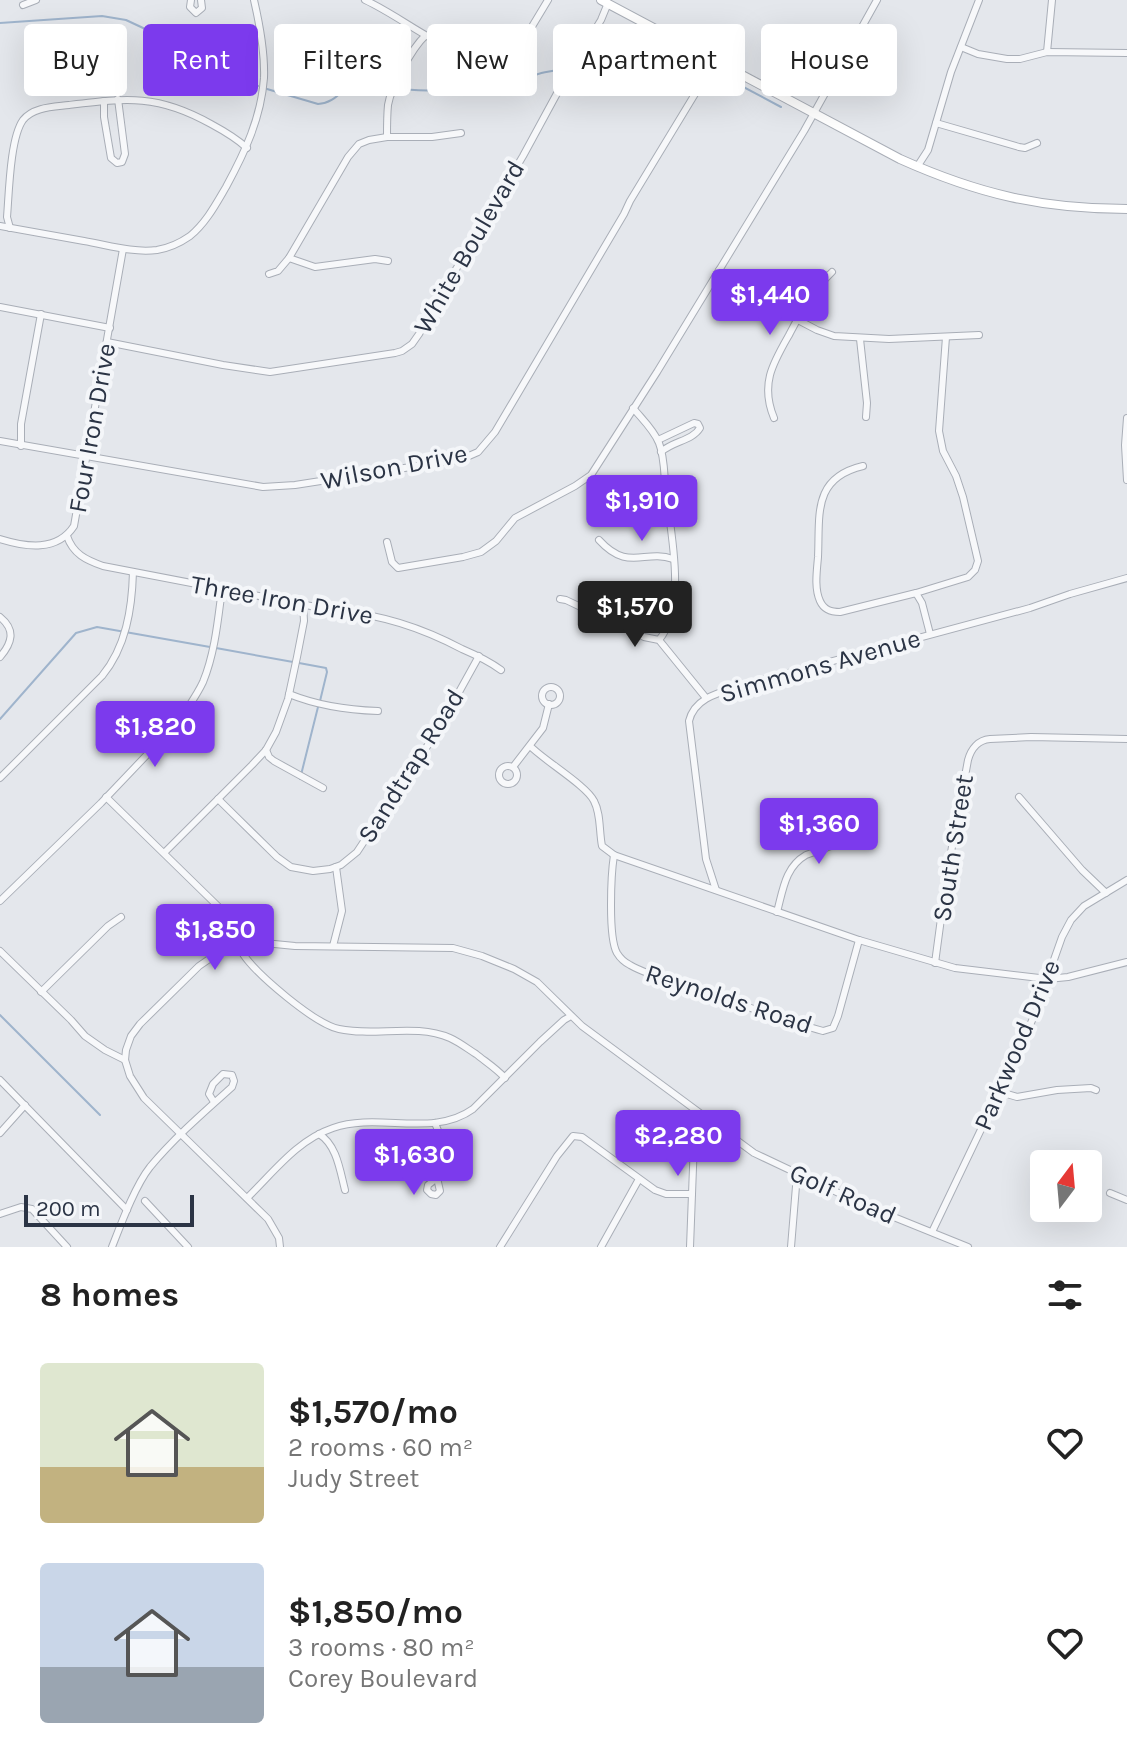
<!DOCTYPE html>
<html lang="en">
<head>
<meta charset="utf-8">
<style>
	body { margin:0; font-family:Karla,sans-serif; background:#f2f2f2; color:#222; height:100vh; display:flex; flex-direction:column; font-size:30px; white-space:nowrap }
	* { box-sizing:border-box; margin:0 }
	p { font-size:26px; color:#767676 }
	.icon { flex:none; width:44px; height:44px; fill:none; stroke:currentColor; stroke-width:2; stroke-linecap:round; stroke-linejoin:round }
	.map { position:relative; height:1247px; overflow:hidden }
	.details { display:flex; flex-direction:column; background:#fff; flex:1 }
	.details>* { flex:none }
	.banner { position:absolute; left:24px; top:24px; width:1080px; height:72px; display:flex; gap:16px }
	.needle { width:52px; rotate:16deg }
	.fabs { position:absolute; left:1030px; top:1150px; display:grid; gap:16px }
	.fabs a { display:grid; place-items:center; width:72px; height:72px; border-radius:8px; background:#fff; box-shadow:0 8px 32px #0002; font-size:40px }
	.scale { position:absolute; left:24px; bottom:20px; width:170px; box-sizing:border-box; padding-left:8px; border:4px solid #2b3445; border-top:0; font-size:22px; line-height:28px; white-space:nowrap; color:#2b3445; -webkit-text-stroke:6px #f4f6f9; paint-order:stroke }
	.price { position:absolute; translate:-50% -68px; padding:0 18px; border-radius:8px; background:#7c3aed; color:#fff; font-size:26px; line-height:52px; filter:drop-shadow(0 2px 4px #0008) }
	.price::after { content:''; position:absolute; left:50%; top:48px; width:24px; height:18px; margin-left:-12px; background:inherit; clip-path:polygon(0 0,100% 0,50% 100%) }
	.price.selected { background:#222; color:#fff }
	ul { padding:0; list-style:none }
	li { display:flex; align-items:center; gap:24px; height:200px; padding:0 40px }
	li span { display:grid; place-items:center; flex:none; width:224px; height:160px; border-radius:8px; color:#555 }
	li>.icon { margin-inline-start:auto }
	span .icon { width:96px; height:96px; fill:#fffc; stroke-width:1 }
	li b { font-size:34px }
	h2 { display:flex; justify-content:space-between; align-items:center; height:96px; padding:0 40px; font-size:34px }
	.pill { padding:0 28px; border-radius:8px; background:#fff; box-shadow:0 8px 32px #0002; font-size:28px; line-height:72px }
	.pill.selected { background:#7c3aed; color:#fff }
	.map>svg:first-child { display:block }
	.lines { fill:none; stroke-linecap:round; stroke-linejoin:round }
	.stream { stroke:#9fb4cc; stroke-width:2 }
	.street-casing { stroke:#a9aeb7; stroke-width:8 }
	.secondary-casing { stroke:#a9aeb7; stroke-width:10 }
	.street { stroke:#f7f8fa; stroke-width:6 }
	.secondary { stroke:#fff; stroke-width:8 }
	.labels { text-anchor:middle; dominant-baseline:central; stroke-width:8; stroke-linejoin:round; paint-order:stroke }
	.street-label { font-size:26px; fill:#2b3445; stroke:#f4f6f9 }
</style>
</head>
<body>
<div class="map">
<svg width="1127" height="1247" viewBox="0 0 1127 1247">
	<rect width="100%" height="100%" fill="#e4e7ec"/>
	<g class="lines">
		<g class="stream">
			<path d="M 0,23 L 102,16 L 126,20 L 203,56 L 258,86"/>
			<path d="M 577,70 L 596,66 L 609,69 L 622,69 L 660,45 L 688,57"/>
			<path d="M 717,73 L 781,107"/>
			<path d="M 267,89 L 318,104 C 335,103 340,91 353,83 L 389,88"/>
			<path d="M 398,89 C 434,92 470,92 505,84 C 528,79 541,70 565,70"/>
			<path d="M 216,648 L 293,662"/>
			<path d="M 299,663 L 326,668 L 327,672 L 320,701"/>
			<path d="M 0,719 L 76,633 L 97,627 L 210,647"/>
			<path d="M 300,779 L 318,707"/>
			<path d="M 0,1015 L 100,1115"/>
		</g>
		<g class="street-casing">
			<g id="street">
				<path d="M 191,0 L 190,7 L 196,13 L 202,8 L 201,0"/>
				<path d="M 365,0 C 397,15 423,37 456,51"/>
				<path d="M 23,5 L 36,0"/>
				<path d="M 961,47 L 978,54 L 1007,59 L 1020,59 L 1047,52 L 1127,53"/>
				<path d="M 1047,52 L 1052,0"/>
				<path d="M 498,83 L 548,0"/>
				<path d="M 104,101 L 104,117 L 111,158 L 117,163 L 122,162 L 125,154 L 118,99"/>
				<path d="M 936,123 L 1019,147 L 1025,148 L 1037,143"/>
				<path d="M 387,137 C 387,127 387,115 388,105 C 391,87 412,48 425,36"/>
				<path d="M 917,167 L 928,150 L 951,72 L 979,0"/>
				<path d="M 0,226 C 28,231 56,236 84,241 C 108,245 132,253 157,250 C 169,248 180,243 190,236 C 206,223 216,204 226,187 C 245,152 261,118 264,78 C 265,52 260,26 254,0"/>
				<path d="M 10,228 L 7,217 C 9,194 10,138 23,120 C 33,107 53,107 69,105 C 127,98 158,94 211,124 C 224,131 236,138 247,148"/>
				<path d="M 289,258 L 315,267 L 375,259 L 388,261"/>
				<path d="M 719,270 L 727,278 L 779,310 L 817,330 L 834,336 L 889,339 L 979,335"/>
				<path d="M 269,274 L 278,271 L 289,258 L 348,157 L 359,144 L 369,140 L 387,137 L 432,137 L 461,133"/>
				<path d="M 0,307 L 110,328"/>
				<path d="M 860,339 L 867,403 L 866,417"/>
				<path d="M 107,342 L 223,365 L 270,372 L 395,353 L 402,351 L 412,344 L 419,334 L 436,303 L 523,156 L 567,75 L 601,20 L 608,3"/>
				<path d="M 633,408 C 642,419 654,430 659,443 C 665,458 664,477 666,493 C 671,534 687,606 659,640"/>
				<path d="M 774,418 C 760,384 773,363 789,335 C 797,320 805,304 815,291 C 820,284 826,278 832,272"/>
				<path d="M 1127,418 L 1125,445 L 1127,480"/>
				<path d="M 658,440 L 694,423 L 698,424 L 700,428 C 692,441 673,441 661,452"/>
				<path d="M 0,441 L 263,487 L 295,485 L 462,459 L 478,452 L 495,432 L 624,214 L 630,201 L 715,61"/>
				<path d="M 21,446 L 21,424 L 41,314"/>
				<path d="M 863,466 C 812,478 820,515 818,557 C 817,570 814,588 820,601 C 824,610 831,612 840,612 L 916,593 L 922,603 L 930,634"/>
				<path d="M 67,536 C 73,554 86,560 103,566 L 342,612 C 385,615 424,629 462,649 C 476,655 489,661 501,670"/>
				<path d="M 0,539 C 26,547 57,552 74,526 L 123,249"/>
				<path d="M 599,540 C 628,572 644,549 673,559"/>
				<path d="M 387,542 L 392,562 L 398,568 L 463,557 L 481,552 L 496,541 L 515,518 L 575,486 L 591,475 L 657,372 L 804,131 L 877,0"/>
				<path d="M 916,593 L 968,577 L 975,570 L 978,561 L 963,497 L 956,476 L 943,451 L 939,431 L 946,337"/>
				<path d="M 560,599 L 566,600 L 644,637 L 659,640 L 706,698"/>
				<path d="M 0,617 C 16,630 12,643 0,657"/>
				<circle cx="551" cy="696" r="9"/>
				<path d="M 289,694 C 316,705 349,710 378,711"/>
				<path d="M 530,746 C 545,761 587,786 594,801 C 601,814 599,831 602,846 L 614,855 L 859,940 L 955,968 L 1048,979 L 1068,977 L 1127,962"/>
				<path d="M 266,750 L 269,757 L 274,761 L 323,788"/>
				<circle cx="508" cy="775" r="9"/>
				<path d="M 513,767 L 543,728 L 549,704"/>
				<path d="M 0,778 L 102,676 C 126,647 132,609 133,572"/>
				<path d="M 106,797 L 231,919 C 238,931 235,943 243,954 C 257,975 315,1024 339,1029 C 375,1037 415,1023 450,1038 C 459,1042 468,1049 476,1054 C 486,1062 497,1069 505,1078"/>
				<path d="M 1019,797 L 1082,870 L 1106,893"/>
				<path d="M 218,799 L 277,857 L 291,867 L 313,871 L 330,869 L 341,865 L 357,852 L 416,763 L 438,730 L 479,656"/>
				<path d="M 164,853 L 252,765 L 266,750 L 276,732 L 288,699 L 297,657 L 304,621 L 303,604"/>
				<path d="M 614,855 C 611,874 608,937 617,953 C 620,958 624,962 630,965 C 649,976 673,981 694,988 C 737,1003 779,1019 823,1031 L 833,1028 L 838,1016 L 859,940"/>
				<path d="M 716,890 L 706,859 L 689,721 C 695,696 723,692 744,685 L 1030,608 L 1070,594 L 1127,578"/>
				<path d="M 0,901 L 101,803 L 180,720 C 188,707 197,695 203,682 C 215,653 218,619 222,589"/>
				<path d="M 777,912 C 783,890 785,867 806,855 L 870,832"/>
				<path d="M 333,946 L 342,911 L 336,867"/>
				<path d="M 0,951 L 71,1020 L 85,1036 L 105,1050 L 125,1060"/>
				<path d="M 935,963 L 947,874 L 968,760 C 971,749 978,740 990,739 L 1031,737 L 1127,739"/>
				<path d="M 41,992 L 108,926 L 121,917"/>
				<path d="M 0,1080 L 127,1210"/>
				<path d="M 1000,1092 L 1017,1097 L 1057,1090 L 1091,1088 L 1096,1090"/>
				<path d="M 435,1123 L 439,1133 L 437,1178 L 428,1185 L 427,1190 L 431,1194 L 436,1195 L 440,1191 L 437,1178"/>
				<path d="M 0,1133 L 25,1105"/>
				<path d="M 319,1134 C 337,1145 340,1171 345,1190"/>
				<path d="M 1110,1193 L 1127,1200"/>
				<path d="M 247,1198 C 273,1173 297,1140 333,1128 C 378,1112 433,1138 473,1109 L 540,1042 L 564,1020 L 571,1016"/>
				<path d="M 145,1201 L 188,1247"/>
				<path d="M 0,1214 L 21,1207 L 32,1209 L 67,1247"/>
				<path d="M 932,1232 L 1019,1050 L 1045,991 L 1050,971 L 1062,937 L 1071,920 L 1084,906 L 1127,880"/>
				<path d="M 112,1247 C 121,1224 135,1186 150,1167 C 174,1138 204,1112 232,1087 L 234,1081 L 232,1075 L 223,1074 L 213,1084 L 209,1094 L 214,1102"/>
				<path d="M 280,1247 L 279,1238 L 268,1219 L 144,1098 L 130,1076 L 125,1060 L 126,1050 L 131,1036 L 140,1024 L 199,966 L 224,949 L 238,944 L 253,942 L 295,946 L 453,948 L 482,956 L 514,969 L 537,982 L 582,1026 L 754,1153 L 864,1205 L 968,1247"/>
				<path d="M 500,1247 L 557,1156 L 573,1136 L 582,1137 L 655,1190 L 666,1194 L 692,1194"/>
				<path d="M 601,1247 L 639,1179"/>
				<path d="M 690,1247 L 694,1141 L 695,1126 L 699,1113"/>
				<path d="M 791,1247 L 797,1174"/>
			</g>
		</g>
		<g class="secondary-casing">
			<path id="secondary" d="M 601,0 L 900,159 C 978,194 1042,209 1127,209"/>
		</g>
		<use href="#street" class="street"/>
		<use href="#secondary" class="secondary"/>
	</g>
	<g class="labels">
		<g class="street-label">
			<text transform="translate(469 247) rotate(-60)">White Boulevard</text>
			<text transform="translate(92 428) rotate(-80)">Four Iron Drive</text>
			<text transform="translate(394 467) rotate(-11)">Wilson Drive</text>
			<text transform="translate(282 600) rotate(10)">Three Iron Drive</text>
			<text transform="translate(820 666) rotate(-16)">Simmons Avenue</text>
			<text transform="translate(411 766) rotate(-58)">Sandtrap Road</text>
			<text transform="translate(953 848) rotate(-81)">South Street</text>
			<text transform="translate(729 999) rotate(18)">Reynolds Road</text>
			<text transform="translate(1017 1045) rotate(-67)">Parkwood Drive</text>
			<text transform="translate(843 1194) rotate(24)">Golf Road</text>
		</g>
	</g>
</svg>
<div class="fabs">
<a><svg class="needle" viewBox="-14 -14 28 28"><path d="M0-13l5 13h-10z" fill="#e53935"/><path d="M0 13l5-13h-10z" fill="#767676"/></svg></a>
</div>
<div class="scale">200 m</div>
<b class="price" style="left:770px;top:337px">$1,440</b>
<b class="price" style="left:642px;top:543px">$1,910</b>
<b class="price selected" style="left:635px;top:649px">$1,570</b>
<b class="price" style="left:155px;top:769px">$1,820</b>
<b class="price" style="left:819px;top:866px">$1,360</b>
<b class="price" style="left:215px;top:972px">$1,850</b>
<b class="price" style="left:678px;top:1178px">$2,280</b>
<b class="price" style="left:414px;top:1197px">$1,630</b>
<div class="banner">
<a class="pill">Buy</a>
<a class="pill selected">Rent</a>
<a class="pill">Filters</a>
<a class="pill">New</a>
<a class="pill">Apartment</a>
<a class="pill">House</a>
</div>
</div>
<section class="details">
<h2>8 homes<svg class="icon" aria-label="filters" viewBox="0 0 24 24"><path d="M4 7h16M4 17h16"/><circle cx="9" cy="7" r="2"/><circle cx="15" cy="17" r="2"/></svg></h2>
<ul>
<li><span style="background:linear-gradient(#dfe7d0 65%,#c2b280 0)"><svg class="icon" aria-label="home" viewBox="0 0 24 24"><path d="M3 11l9-7 9 7M6 9v11h12V9"/></svg></span><div><b>$1,570/mo</b><p>2 rooms · 60 m²</p><p>Judy Street</p></div><svg class="icon" aria-label="heart" viewBox="0 0 24 24"><path d="M12 20l-8-8c-3-5 5-10 8-4 3-6 11-1 8 4z"/></svg></li>
<li><span style="background:linear-gradient(#c9d6e8 65%,#9aa5b1 0)"><svg class="icon" aria-label="home" viewBox="0 0 24 24"><path d="M3 11l9-7 9 7M6 9v11h12V9"/></svg></span><div><b>$1,850/mo</b><p>3 rooms · 80 m²</p><p>Corey Boulevard</p></div><svg class="icon" aria-label="heart" viewBox="0 0 24 24"><path d="M12 20l-8-8c-3-5 5-10 8-4 3-6 11-1 8 4z"/></svg></li>
</ul>
</section>
</body>
</html>
